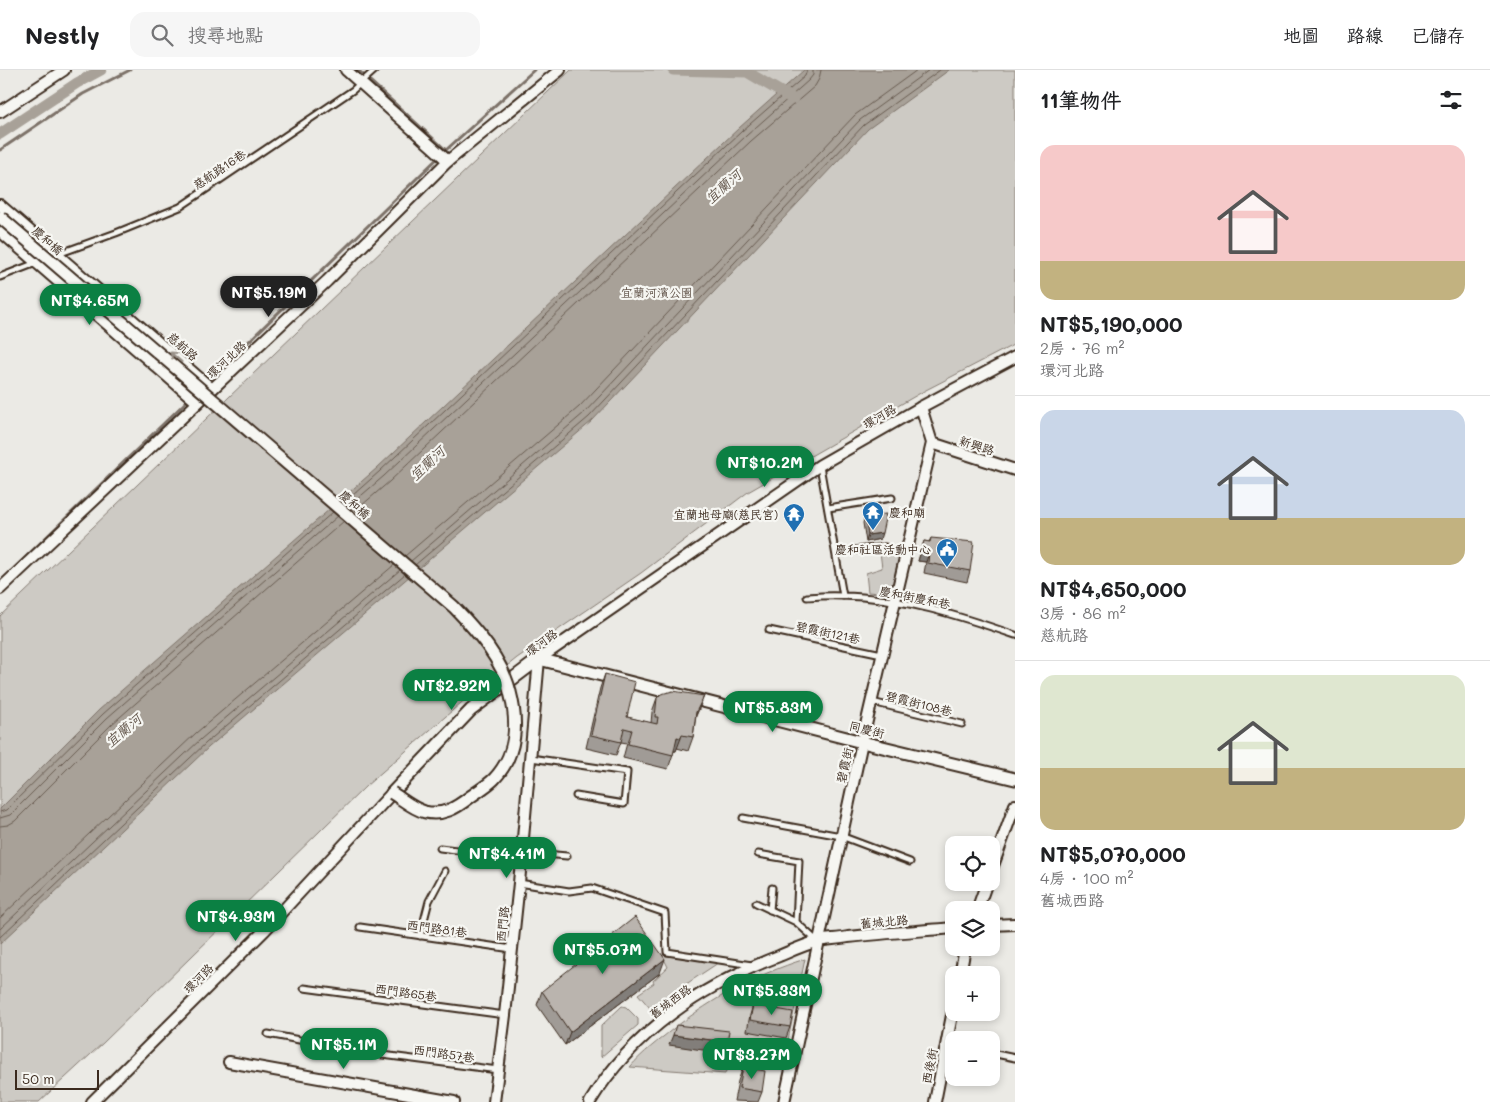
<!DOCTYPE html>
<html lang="zh-TW">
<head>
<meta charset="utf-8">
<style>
	body { margin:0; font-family:Mali,"LXGW WenKai TC",sans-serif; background:#f6f6f6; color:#202124; height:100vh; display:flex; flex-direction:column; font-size:19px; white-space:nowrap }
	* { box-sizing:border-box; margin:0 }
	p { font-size:16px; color:#757577 }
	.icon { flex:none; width:28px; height:28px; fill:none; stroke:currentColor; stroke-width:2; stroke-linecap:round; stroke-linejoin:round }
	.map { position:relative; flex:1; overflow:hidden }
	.details { display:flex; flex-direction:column; background:#fff; width:475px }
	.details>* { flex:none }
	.tools { position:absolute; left:945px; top:766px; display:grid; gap:10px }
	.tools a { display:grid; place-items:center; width:55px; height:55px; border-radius:10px; background:#fff; box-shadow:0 2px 8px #0003; font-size:25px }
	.scale { position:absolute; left:15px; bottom:12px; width:84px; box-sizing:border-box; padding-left:5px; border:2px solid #3b2a1e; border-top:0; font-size:14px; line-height:18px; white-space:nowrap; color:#3b2a1e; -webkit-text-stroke:4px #f6f6f2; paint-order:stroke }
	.price { position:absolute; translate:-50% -42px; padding:0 11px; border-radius:18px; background:#0b8043; color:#fff; font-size:16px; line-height:32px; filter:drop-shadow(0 1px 2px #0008) }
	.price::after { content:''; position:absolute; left:50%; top:30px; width:15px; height:11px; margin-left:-8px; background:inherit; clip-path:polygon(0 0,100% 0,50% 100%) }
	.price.selected { background:#222; color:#fff }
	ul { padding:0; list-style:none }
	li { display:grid; align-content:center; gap:10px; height:265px; padding:0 25px }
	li+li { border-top:1px solid #e0e0e0 }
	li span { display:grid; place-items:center; height:155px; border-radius:15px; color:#555 }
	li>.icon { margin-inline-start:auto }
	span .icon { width:90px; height:90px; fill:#fffc; stroke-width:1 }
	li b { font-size:21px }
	h2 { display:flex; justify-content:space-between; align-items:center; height:60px; padding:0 25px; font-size:21px }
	header { display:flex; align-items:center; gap:30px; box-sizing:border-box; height:70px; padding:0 25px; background:#fff; border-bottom:1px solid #e0e0e0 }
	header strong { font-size:24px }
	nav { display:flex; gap:28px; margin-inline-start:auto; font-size:18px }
	.search { width:350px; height:45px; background:#f6f6f6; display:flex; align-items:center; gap:12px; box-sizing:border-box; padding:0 18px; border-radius:15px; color:#757577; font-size:19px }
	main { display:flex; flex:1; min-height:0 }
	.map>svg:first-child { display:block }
	.green { fill:#cdcac4; stroke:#847a71 }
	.water { fill:#a8a198; stroke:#7c7167 }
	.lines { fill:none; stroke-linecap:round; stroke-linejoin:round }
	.shore { stroke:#675a4f; stroke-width:1 }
	.stream { stroke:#7c7167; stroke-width:3 }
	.canal { stroke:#a8a198; stroke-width:11 }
	.service-casing { stroke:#3b2a1e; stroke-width:9 }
	.minor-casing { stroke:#3b2a1e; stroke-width:14 }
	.tertiary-casing { stroke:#3b2a1e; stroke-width:15 }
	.service { stroke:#f6f6f2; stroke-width:5 }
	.minor { stroke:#f6f6f2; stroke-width:10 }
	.tertiary { stroke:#f6f6f2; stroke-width:11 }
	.tertiary-bridge-casing { stroke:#3b2a1e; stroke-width:15; stroke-linecap:butt }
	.tertiary-bridge { stroke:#f6f6f2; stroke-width:11 }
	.wall { fill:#a09b96; stroke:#3b2a1e }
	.shaded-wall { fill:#827e7a; stroke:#3b2a1e }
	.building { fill:#bab4ae; stroke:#3b2a1e }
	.oneway { stroke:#989088 }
	.labels { text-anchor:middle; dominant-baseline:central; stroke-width:4.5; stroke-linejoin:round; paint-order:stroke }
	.street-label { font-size:12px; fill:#3b2a1e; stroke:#f6f6f2 }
	.park-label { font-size:12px; fill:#605248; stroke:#f6f6f2 }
	.poi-label { font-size:12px; fill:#3b2a1e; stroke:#f6f6f2; text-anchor:end }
	.water-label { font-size:14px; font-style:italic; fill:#615449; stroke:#f6f6f2 }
</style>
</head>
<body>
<header>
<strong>Nestly</strong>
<div class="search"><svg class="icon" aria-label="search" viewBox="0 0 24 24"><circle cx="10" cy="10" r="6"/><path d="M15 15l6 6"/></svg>搜尋地點</div>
<nav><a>地圖</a><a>路線</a><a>已儲存</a></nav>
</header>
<main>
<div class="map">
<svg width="1015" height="1032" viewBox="0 0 1015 1032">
	<rect width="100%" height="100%" fill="#ebeae5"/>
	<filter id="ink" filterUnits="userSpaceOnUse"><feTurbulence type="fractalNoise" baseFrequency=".02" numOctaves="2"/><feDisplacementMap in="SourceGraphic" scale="10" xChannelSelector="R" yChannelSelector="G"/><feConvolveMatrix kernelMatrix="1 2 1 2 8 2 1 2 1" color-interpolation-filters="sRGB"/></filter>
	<g filter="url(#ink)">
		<g class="green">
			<path d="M 571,0 L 1015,0 L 1015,274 L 924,321 L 748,422 L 641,503 L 517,588 L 461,633 L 366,716 L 103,973 L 39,1032 L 0,1032 L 0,546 Z"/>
			<path d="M 880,482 L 899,486 L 892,524 L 868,522 L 866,503 L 882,498 Z"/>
			<path d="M 662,885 L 718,893 L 650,938 L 638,924 L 654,913 L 653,911 L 668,897 Z"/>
			<path d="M 805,889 L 783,994 L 730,987 L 725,1004 L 630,997 C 643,982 658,971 673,959 C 715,927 755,905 805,889 Z"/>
			<path d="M 622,936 L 626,937 L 638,949 L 638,955 L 601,987 L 601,956 Z"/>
		</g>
		<path class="water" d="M 804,0 L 949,0 L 868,59 L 592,351 L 209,677 L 0,874 L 0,739 L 99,640 L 377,398 L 739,58 Z"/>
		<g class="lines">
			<g class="shore">
				<path d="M 344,433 L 380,401 L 742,61 L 805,6 L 807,0"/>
				<path d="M 348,437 L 384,406 L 746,66 L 809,10 L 813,5 L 813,0"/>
				<path d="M 354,442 L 390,411 L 751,71 L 815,16 L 819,9 L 821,0"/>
				<path d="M 405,486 L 579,337 L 855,45 L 917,0"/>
				<path d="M 411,491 L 584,343 L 860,50 L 929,0"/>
				<path d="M 415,495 L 589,347 L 864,55 L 940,0"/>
				<path d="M 0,742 L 6,740 L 103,644 L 333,442"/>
				<path d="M 0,748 L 10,745 L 107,648 L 338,446"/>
				<path d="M 0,756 L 8,755 L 15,751 L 112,654 L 344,451"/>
				<path d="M 0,848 L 196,663 L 394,495"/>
				<path d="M 0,859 L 201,669 L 400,500"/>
				<path d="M 0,867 L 206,673 L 405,504"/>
			</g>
			<g class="stream">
				<path d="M 358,0 L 446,80"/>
				<path d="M 740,0 L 747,2"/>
				<path d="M 0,80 L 83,24 L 130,0"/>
				<path d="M 207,312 L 446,80 L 534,0"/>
				<path d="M 0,512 L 190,328"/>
			</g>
			<g class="canal">
				<path d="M 673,0 L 747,2 L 793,29"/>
				<path d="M 0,64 L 77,13 L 101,0"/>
			</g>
			<g class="service-casing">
				<g id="service">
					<path d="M 58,184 L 116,163 L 180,137 L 353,20 L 375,0"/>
					<path d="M 0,207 L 36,193"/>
					<path d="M 820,396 L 843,526"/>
					<path d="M 828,438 L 892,428"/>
					<path d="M 836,482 L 885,477"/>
					<path d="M 807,527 C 819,526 830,525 842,526 C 901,527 960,546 1015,565"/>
					<path d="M 769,560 L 882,584"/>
					<path d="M 872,632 L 962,654"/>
					<path d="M 531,688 L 627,702 L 624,734 L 576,726"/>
					<path d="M 743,748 L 841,766 L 910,792"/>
					<path d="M 440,778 L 521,788"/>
					<path d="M 522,782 L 567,786"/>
					<path d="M 758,784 L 799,791 L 796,852 L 817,871"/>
					<path d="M 519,813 L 569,821 L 592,818 L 665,843 L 667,882 L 752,895"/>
					<path d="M 756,833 L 796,852"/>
					<path d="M 770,840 L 772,818"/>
					<path d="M 360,857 L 512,879"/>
					<path d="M 420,866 L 429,831 L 445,801"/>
					<path d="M 304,918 L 505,945"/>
					<path d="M 268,964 L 367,983 L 498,1000"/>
					<path d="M 991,983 L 1015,988"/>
				</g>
			</g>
			<g class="minor-casing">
				<g id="minor">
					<path d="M 346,0 L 448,91"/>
					<path d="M 0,42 L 64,0"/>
					<path d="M 0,135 L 212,319"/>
					<path d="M 0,161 L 197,332"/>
					<path d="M 932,373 L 1015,400"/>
					<path d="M 0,519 L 327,211 L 448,91 L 560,0"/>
					<path d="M 991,801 L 1015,735"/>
					<path d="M 977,840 L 987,812"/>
					<path d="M 991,855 L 1015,854"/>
					<path d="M 960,905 L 965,878"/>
					<path d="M 229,992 L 454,1032"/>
					<path d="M 92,1032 L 264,861 L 392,723"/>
					<path d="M 494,1032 L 505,945 L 519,813 L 539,589 L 820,395 L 921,337 L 1015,287"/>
					<path d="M 590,1032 C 632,962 703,915 779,886 C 791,881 804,875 818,871 C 827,869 838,869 848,867 C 883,863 918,861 954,858"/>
					<path d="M 784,1032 L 862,672 L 932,373 L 921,337"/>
					<path d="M 935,1032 L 954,935"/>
				</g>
			</g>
			<g class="tertiary-casing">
				<path id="tertiary" d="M 392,723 L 471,640 L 539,589 L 862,672 L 1015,709"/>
			</g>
			<use href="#service" class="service"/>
			<use href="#minor" class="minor"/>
			<use href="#tertiary" class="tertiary"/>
			<g class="tertiary-bridge-casing">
				<path id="tertiary-bridge" d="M 0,147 L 454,537 C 477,561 502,589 510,622 C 518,652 517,685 494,709 C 487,716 478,721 470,727 C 456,738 443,746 425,742 C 413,739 402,729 392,723"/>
			</g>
			<use href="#tertiary-bridge" class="tertiary-bridge"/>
		</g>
		<g class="wall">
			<path d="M 865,446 L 880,469 L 866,472 L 863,453 Z"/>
			<path d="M 931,468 L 970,501 L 967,512 L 924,503 L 926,492 L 918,491 L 924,471 L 929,472 Z"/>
			<path d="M 605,604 L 627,647 L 651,653 L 652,642 L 657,628 L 699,639 L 696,646 L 693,667 L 688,681 L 677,678 L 676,681 L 674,681 L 668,699 L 623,688 L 627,673 L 621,672 L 616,685 L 586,678 L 600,618 Z"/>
			<path d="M 660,903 L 565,975 L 537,935 L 542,921 Z"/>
			<path d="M 753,935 L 790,957 L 786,968 L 747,961 L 750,945 Z"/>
			<path d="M 743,997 L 762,1022 L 758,1032 L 734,1031 L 738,1011 Z"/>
		</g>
		<g class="shaded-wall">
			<path d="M 882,463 L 880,469 L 866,472 L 868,465 Z"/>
			<path d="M 921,481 L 929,482 L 926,492 L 918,491 Z"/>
			<path d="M 704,626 L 699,639 L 691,655 L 696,642 Z"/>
			<path d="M 677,667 L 681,668 L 676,681 L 672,681 Z"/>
			<path d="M 665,889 L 660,903 L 565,975 L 570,962 Z"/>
			<path d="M 673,965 L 727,972 L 723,983 L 669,975 Z"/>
		</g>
		<g class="building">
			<path d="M 886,444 L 882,463 L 868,465 L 865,446 Z"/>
			<path d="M 931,468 L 974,472 L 970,501 L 928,493 L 929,482 L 921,481 L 924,471 L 930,472 Z"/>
			<path d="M 605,604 L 635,612 L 627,647 L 657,654 L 658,647 L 655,647 L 657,628 L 661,624 L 673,621 L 704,626 L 696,642 L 693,667 L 682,665 L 681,668 L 677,667 L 673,685 L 628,674 L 632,660 L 624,658 L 621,672 L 591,665 Z"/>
			<path d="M 635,847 L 665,889 L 570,962 L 542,921 Z"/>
			<path d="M 753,935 L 793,942 L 790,957 L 750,950 Z"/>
			<path d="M 676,955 L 729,961 L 727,972 L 673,965 Z"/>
			<path d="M 743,997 L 765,1001 L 762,1022 L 739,1018 Z"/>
		</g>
		<defs><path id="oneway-shaft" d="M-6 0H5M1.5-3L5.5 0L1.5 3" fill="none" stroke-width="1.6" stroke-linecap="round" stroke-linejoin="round" transform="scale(1.25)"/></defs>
		<use class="oneway" href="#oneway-shaft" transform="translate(176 287) rotate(-139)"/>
	</g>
	<defs>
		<g id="temple-pin" transform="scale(1.125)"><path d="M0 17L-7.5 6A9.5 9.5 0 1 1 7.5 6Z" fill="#1f6fb2" stroke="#f6f6f2"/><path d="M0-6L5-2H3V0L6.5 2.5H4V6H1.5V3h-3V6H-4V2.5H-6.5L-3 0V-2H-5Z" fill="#fff"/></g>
		<g id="civic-pin" transform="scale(1.125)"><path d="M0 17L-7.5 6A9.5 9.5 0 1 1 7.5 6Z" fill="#1f6fb2" stroke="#f6f6f2"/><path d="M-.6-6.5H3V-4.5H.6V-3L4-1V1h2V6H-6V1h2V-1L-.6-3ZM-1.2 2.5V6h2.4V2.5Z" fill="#fff"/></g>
	</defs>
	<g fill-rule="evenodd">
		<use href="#temple-pin" x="873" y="442"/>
		<use href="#temple-pin" x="794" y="444"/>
		<use href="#civic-pin" x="947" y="479"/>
	</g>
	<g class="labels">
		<g class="street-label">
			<text transform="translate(219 99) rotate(-34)">慈航路16巷</text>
			<text transform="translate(48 170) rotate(41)">慶和橋</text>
			<text transform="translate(183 276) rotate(41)">慈航路</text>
			<text transform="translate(226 289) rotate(-43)">環河北路</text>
			<text transform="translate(879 346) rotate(-30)">環河路</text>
			<text transform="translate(977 375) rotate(18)">新興路</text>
			<text transform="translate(355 434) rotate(41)">慶和橋</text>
			<text transform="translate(915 527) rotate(11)">慶和街慶和巷</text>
			<text transform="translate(828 562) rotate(12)">碧霞街121巷</text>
			<text transform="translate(541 572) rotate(-36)">環河路</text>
			<text transform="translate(919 633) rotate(14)">碧霞街108巷</text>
			<text transform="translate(867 659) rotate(14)">同慶街</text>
			<text transform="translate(844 695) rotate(-77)">碧霞街</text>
			<text transform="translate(884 851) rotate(-5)">舊城北路</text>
			<text transform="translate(502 854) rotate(-84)">西門路</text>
			<text transform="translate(437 858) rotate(8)">西門路81巷</text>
			<text transform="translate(198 908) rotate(-45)">環河路</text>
			<text transform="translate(406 922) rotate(8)">西門路65巷</text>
			<text transform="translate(670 931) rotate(-36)">舊城西路</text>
			<text transform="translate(444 983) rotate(8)">西門路57巷</text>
			<text transform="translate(929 996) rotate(-79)">西後街</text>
		</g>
		<g class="park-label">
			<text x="657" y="222">宜蘭河濱公園</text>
		</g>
		<g class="poi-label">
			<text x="889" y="442" text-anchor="start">慶和廟</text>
			<text x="778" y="444">宜蘭地母廟(慈民宮)</text>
			<text x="931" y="479">慶和社區活動中心</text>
		</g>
		<g class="water-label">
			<text transform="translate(723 116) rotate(-42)">宜蘭河</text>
			<text transform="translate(427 393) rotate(-43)">宜蘭河</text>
			<text transform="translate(123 660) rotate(-40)">宜蘭河</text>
		</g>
	</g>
</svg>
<div class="tools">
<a><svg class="icon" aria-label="locate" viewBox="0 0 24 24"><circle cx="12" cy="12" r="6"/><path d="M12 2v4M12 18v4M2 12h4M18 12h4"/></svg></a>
<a><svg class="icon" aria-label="layers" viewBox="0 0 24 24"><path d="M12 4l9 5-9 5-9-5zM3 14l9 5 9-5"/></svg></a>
<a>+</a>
<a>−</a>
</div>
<div class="scale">50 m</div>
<b class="price selected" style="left:269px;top:248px">NT$5.19M</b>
<b class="price" style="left:90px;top:256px">NT$4.65M</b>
<b class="price" style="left:765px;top:418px">NT$10.2M</b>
<b class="price" style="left:452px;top:641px">NT$2.92M</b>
<b class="price" style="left:773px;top:663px">NT$5.83M</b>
<b class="price" style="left:507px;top:809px">NT$4.41M</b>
<b class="price" style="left:236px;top:872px">NT$4.93M</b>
<b class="price" style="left:603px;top:905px">NT$5.07M</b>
<b class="price" style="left:772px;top:946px">NT$5.33M</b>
<b class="price" style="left:344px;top:1000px">NT$5.1M</b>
<b class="price" style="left:752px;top:1010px">NT$3.27M</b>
</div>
<section class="details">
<h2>11筆物件<svg class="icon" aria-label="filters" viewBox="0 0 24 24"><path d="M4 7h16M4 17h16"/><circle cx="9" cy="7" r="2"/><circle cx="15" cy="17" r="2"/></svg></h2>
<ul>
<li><span style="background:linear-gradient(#f6c9c9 75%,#c2b280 0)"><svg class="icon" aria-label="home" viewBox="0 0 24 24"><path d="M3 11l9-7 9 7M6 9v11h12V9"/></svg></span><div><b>NT$5,190,000</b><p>2房 · 76 m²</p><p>環河北路</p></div></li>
<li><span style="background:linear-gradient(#c9d6e8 70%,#c2b280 0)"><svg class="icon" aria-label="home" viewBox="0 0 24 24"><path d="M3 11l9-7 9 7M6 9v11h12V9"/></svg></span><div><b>NT$4,650,000</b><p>3房 · 86 m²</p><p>慈航路</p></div></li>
<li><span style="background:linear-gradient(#dfe7d0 60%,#c2b280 0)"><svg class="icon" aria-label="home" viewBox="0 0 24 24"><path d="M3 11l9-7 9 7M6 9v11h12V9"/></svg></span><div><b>NT$5,070,000</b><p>4房 · 100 m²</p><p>舊城西路</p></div></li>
</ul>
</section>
</main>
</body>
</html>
